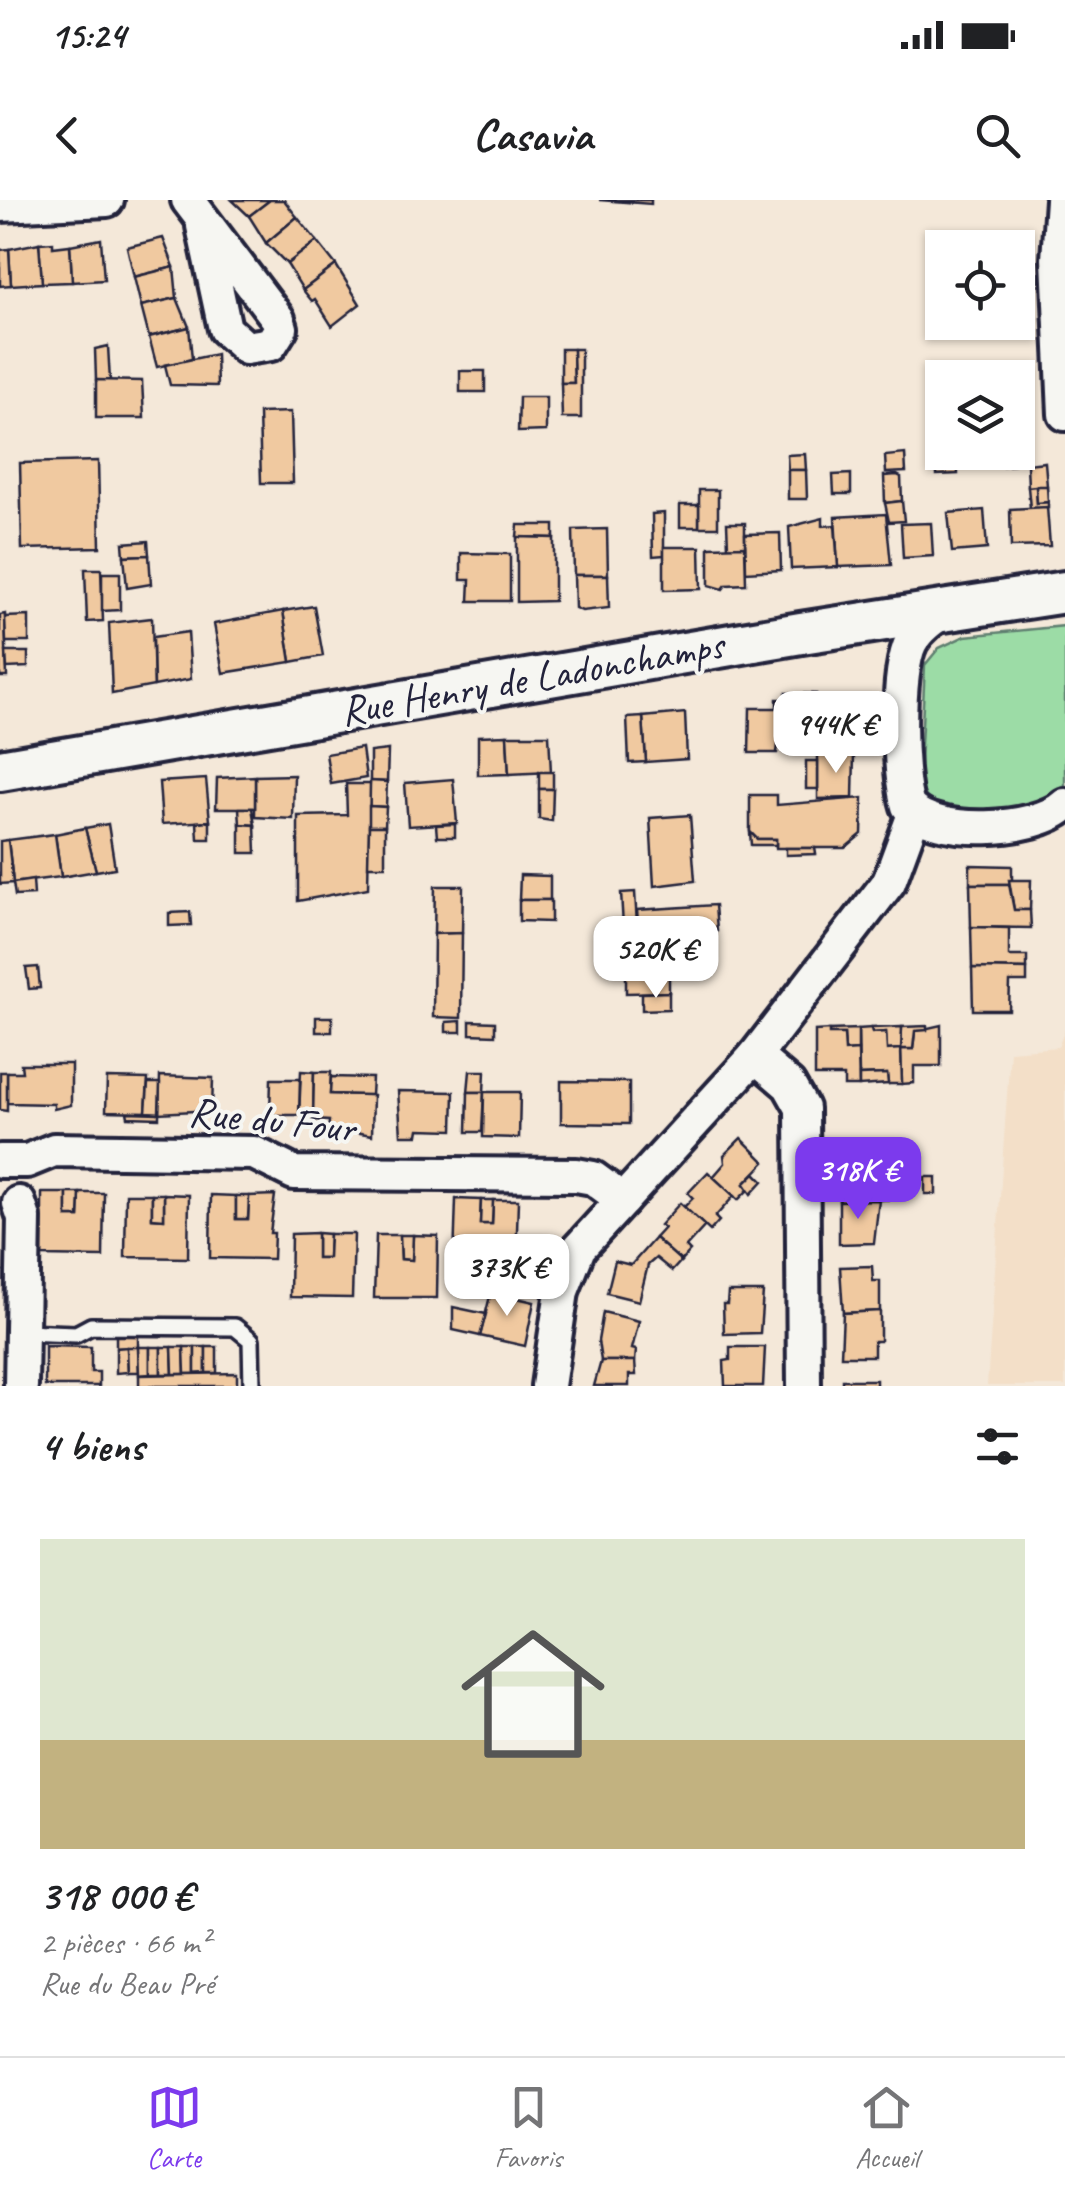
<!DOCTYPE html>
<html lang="fr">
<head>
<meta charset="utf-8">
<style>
	body { margin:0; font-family:Caveat,sans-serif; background:#f2f2f2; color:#202124; height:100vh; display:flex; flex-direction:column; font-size:38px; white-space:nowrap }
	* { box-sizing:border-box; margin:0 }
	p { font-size:32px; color:#757577 }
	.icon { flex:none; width:55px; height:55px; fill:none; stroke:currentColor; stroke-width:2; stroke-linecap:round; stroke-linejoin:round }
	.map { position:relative; height:1186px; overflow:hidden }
	.side { display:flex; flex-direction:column; background:#fff; flex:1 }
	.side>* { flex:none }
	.fabs { position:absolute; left:925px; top:30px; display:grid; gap:20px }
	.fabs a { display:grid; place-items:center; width:110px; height:110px; border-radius:0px; background:#fff; box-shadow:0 2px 8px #0004; font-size:50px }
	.price { position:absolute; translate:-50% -85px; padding:0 22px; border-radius:20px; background:#fff; color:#222; font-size:32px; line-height:65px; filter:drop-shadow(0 2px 5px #0008) }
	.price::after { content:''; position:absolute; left:50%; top:60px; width:30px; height:22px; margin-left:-15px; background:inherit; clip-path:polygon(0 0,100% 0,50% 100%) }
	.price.on { background:#7c3aed; color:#fff }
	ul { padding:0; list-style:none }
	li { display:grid; align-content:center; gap:20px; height:530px; padding:0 40px }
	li+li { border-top:2px solid #e0e0e0 }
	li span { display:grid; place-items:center; height:310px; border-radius:0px; color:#555 }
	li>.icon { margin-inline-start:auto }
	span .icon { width:180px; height:180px; fill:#fffc; stroke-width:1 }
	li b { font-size:42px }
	h2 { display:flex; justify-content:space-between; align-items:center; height:120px; padding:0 40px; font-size:42px }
	.status { display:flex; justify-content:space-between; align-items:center; height:70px; padding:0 50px; background:#fff; direction:ltr }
	.status svg { height:28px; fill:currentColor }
	header { display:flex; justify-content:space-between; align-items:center; height:130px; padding:0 40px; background:#fff; font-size:45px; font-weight:800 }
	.tabs { display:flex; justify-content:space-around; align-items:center; height:140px; border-top:2px solid #e0e0e0; background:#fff; font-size:28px; color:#757577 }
	.tabs a { display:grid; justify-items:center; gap:5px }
	.tabs .on { color:#7c3aed }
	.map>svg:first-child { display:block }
	.built { fill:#f3dfc8 }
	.green { fill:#9cdca6; stroke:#5f7f70; stroke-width:2.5 }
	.building { fill:#f0c9a0; stroke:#22223b; stroke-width:2.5 }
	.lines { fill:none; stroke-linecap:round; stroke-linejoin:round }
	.service-casing { stroke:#22223b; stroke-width:22 }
	.minor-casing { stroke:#22223b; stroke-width:40 }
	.tertiary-casing { stroke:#22223b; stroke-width:48 }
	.service { stroke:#f6f6f2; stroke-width:15 }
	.minor { stroke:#f6f6f2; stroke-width:32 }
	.tertiary { stroke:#f6f6f2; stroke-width:40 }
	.labels { text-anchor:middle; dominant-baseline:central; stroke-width:8; stroke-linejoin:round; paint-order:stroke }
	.street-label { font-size:42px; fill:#22223b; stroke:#f6f6f2 }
</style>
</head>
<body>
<div class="status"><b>15:24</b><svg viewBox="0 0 49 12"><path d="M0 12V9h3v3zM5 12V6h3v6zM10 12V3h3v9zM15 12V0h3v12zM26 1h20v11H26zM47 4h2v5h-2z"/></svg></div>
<header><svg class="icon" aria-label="back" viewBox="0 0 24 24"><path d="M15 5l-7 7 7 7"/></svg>Casavia<svg class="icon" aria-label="search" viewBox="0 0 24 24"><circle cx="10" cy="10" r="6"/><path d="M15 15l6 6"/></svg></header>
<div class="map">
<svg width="1065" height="1186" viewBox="0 0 1065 1186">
	<rect width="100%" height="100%" fill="#f4e8d9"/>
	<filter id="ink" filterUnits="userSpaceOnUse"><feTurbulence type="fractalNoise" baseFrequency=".01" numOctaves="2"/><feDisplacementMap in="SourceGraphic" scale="20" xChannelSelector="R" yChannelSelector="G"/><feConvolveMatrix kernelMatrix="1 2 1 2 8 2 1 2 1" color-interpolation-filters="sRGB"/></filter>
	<g filter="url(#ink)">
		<path class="built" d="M 1065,830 L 1065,1186 L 987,1186 L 1010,851 L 1058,847 Z"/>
		<path class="green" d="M 1065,426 L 1065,590 L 1030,612 L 935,611 L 919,585 L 925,465 L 939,448 L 965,436 Z"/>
		<g class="building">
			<path d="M 232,0 L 270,0 L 249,16 Z"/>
			<path d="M 270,0 L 284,0 L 297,17 L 266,43 L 249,16 Z"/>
			<path d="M 599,0 L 651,0 L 651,4 Z"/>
			<path d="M 297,17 L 317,41 L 287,64 L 266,43 Z"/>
			<path d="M 163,38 L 174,67 L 134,77 L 127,47 Z"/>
			<path d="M 101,39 L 104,80 L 72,82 L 70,45 Z"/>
			<path d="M 317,41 L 336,65 L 303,90 L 287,64 Z"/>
			<path d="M 53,42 L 53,47 L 70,45 L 72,82 L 42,83 L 39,43 Z"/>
			<path d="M 39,43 L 42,83 L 11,85 L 9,49 Z"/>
			<path d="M 9,49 L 11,85 L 0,86 L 0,50 Z"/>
			<path d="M 336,65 L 360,104 L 332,126 L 315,99 L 312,101 L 303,90 Z"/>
			<path d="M 174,67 L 177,98 L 141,106 L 134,77 Z"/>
			<path d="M 177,98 L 189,127 L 149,137 L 141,106 Z"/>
			<path d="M 189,127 L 192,159 L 157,167 L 149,137 Z"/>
			<path d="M 108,146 L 110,181 L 96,180 L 95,149 Z"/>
			<path d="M 561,149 L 573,149 L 574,183 L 561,183 Z"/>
			<path d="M 573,149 L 581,149 L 581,218 L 562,218 L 561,183 L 574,183 Z"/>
			<path d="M 216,154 L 217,186 L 170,185 L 165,165 Z"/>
			<rect x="460" y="171" width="25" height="21"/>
			<path d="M 96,180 L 142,181 L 144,218 L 96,218 Z"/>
			<path d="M 519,197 L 546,197 L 546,231 L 518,232 Z"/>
			<path d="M 291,212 L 293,283 L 261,283 L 259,213 Z"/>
			<path d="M 942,221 L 942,249 L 937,249 L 934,222 Z"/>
			<path d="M 937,249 L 957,252 L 958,274 L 937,275 Z"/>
			<path d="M 990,252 L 1013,252 L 1014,265 L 992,267 Z"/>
			<path d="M 805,254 L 806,270 L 788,270 L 787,255 Z"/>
			<path d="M 905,254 L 906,272 L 886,273 L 885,256 Z"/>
			<path d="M 98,261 L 100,347 L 22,349 L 20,263 Z"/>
			<path d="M 1045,262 L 1047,286 L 1028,287 L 1027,264 Z"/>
			<path d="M 788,270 L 806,270 L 807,299 L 788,299 Z"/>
			<path d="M 851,274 L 851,294 L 834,294 L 833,275 Z"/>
			<path d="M 897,275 L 901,277 L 902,301 L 885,303 L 884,276 Z"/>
			<path d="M 1036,286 L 1037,303 L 1048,302 L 1048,308 L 1030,308 L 1028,287 Z"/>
			<path d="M 1036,286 L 1047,286 L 1048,302 L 1037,303 Z"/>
			<rect x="699" y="290" width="19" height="37"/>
			<path d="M 902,301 L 904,321 L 889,322 L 885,303 Z"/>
			<rect x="680" y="305" width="19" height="22"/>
			<path d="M 1047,307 L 1050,346 L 1011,347 L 1010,309 Z"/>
			<path d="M 984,310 L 987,349 L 952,352 L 948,313 Z"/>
			<path d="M 664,313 L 664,355 L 653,356 L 652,314 Z"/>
			<path d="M 886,314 L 891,365 L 838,367 L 835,317 Z"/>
			<path d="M 823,318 L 823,326 L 835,325 L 838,367 L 791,369 L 789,327 Z"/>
			<path d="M 727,323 L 745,323 L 745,346 L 728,347 Z"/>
			<path d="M 931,323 L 933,356 L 903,358 L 901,324 Z"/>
			<path d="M 518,325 L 554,325 L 554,338 L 517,337 Z"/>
			<path d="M 607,329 L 608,375 L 574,375 L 573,330 Z"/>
			<path d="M 780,333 L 781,370 L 746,372 L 745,334 Z"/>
			<path d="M 517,337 L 554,338 L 554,401 L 517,402 Z"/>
			<path d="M 148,341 L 149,355 L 124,356 L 123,343 Z"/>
			<path d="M 745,346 L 746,384 L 726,385 L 723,389 L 709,385 L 709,347 Z"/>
			<path d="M 664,347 L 700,347 L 701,389 L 664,390 Z"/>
			<path d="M 461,353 L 510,354 L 510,401 L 469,401 L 470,380 L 461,380 Z"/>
			<path d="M 149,355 L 151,384 L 127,388 L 124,356 Z"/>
			<path d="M 85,369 L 101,369 L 103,421 L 87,422 Z"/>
			<path d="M 102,373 L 120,373 L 120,410 L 102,411 Z"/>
			<path d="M 574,375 L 608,375 L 609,408 L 582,411 L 575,408 Z"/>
			<path d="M 314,406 L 323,456 L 291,462 L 283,411 Z"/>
			<path d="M 283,411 L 291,462 L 223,473 L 214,424 Z"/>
			<path d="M 5,414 L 7,477 L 0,477 L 0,415 Z"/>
			<path d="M 29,416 L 29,442 L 6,442 L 5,417 Z"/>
			<path d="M 152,418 L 154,486 L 112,494 L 109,423 Z"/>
			<path d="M 188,432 L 191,479 L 154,486 L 153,437 Z"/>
			<path d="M 6,452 L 28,452 L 28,467 L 7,468 Z"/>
			<path d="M 786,493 L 816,494 L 815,500 L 786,500 Z"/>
			<path d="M 777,499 L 848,500 L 862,516 L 863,553 L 818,554 L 818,545 L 778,545 L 777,553 L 749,553 L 750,508 L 777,508 Z"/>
			<path d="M 685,513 L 687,559 L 646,562 L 643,517 Z"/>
			<path d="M 643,517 L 646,562 L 629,563 L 627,518 Z"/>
			<path d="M 507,535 L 509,574 L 478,575 L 478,536 Z"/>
			<path d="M 507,535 L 549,535 L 551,572 L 509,574 Z"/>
			<path d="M 362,548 L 366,578 L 331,584 L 326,554 Z"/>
			<path d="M 388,550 L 387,582 L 370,581 L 370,552 Z"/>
			<path d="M 854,553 L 853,598 L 818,599 L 818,554 Z"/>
			<rect x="806" y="561" width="12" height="28"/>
			<rect x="539" y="572" width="14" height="17"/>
			<path d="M 294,575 L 293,619 L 255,617 L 255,576 Z"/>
			<path d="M 255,576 L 255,608 L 216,608 L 217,578 Z"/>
			<path d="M 206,579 L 210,621 L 162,624 L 159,582 Z"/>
			<path d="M 453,579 L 457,623 L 408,626 L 405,583 Z"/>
			<path d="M 370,581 L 387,582 L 386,607 L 369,606 Z"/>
			<path d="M 346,584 L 370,584 L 368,688 L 298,701 L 298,616 L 347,615 Z"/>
			<path d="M 539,589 L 553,589 L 552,621 L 539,619 Z"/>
			<path d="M 750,595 L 777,595 L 777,605 L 863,598 L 862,634 L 845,648 L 776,648 L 776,639 L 757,639 L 750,632 Z"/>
			<path d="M 369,606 L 386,607 L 385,626 L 369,626 Z"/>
			<path d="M 239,608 L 252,608 L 255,625 L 240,624 Z"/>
			<path d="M 690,615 L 695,681 L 654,686 L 650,618 Z"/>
			<path d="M 210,621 L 210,639 L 198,639 L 197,622 Z"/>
			<path d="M 108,624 L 115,668 L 96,671 L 85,628 Z"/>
			<path d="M 240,624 L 255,625 L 256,653 L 240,653 Z"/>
			<path d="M 455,624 L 455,637 L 437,637 L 436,625 Z"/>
			<path d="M 369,626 L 385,626 L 385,666 L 368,666 Z"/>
			<path d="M 85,628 L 96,671 L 61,677 L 55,634 Z"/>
			<path d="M 750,632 L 757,639 L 776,639 L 776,645 L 751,645 Z"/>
			<path d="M 55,634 L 61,677 L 13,683 L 8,640 Z"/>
			<path d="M 8,640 L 13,683 L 0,684 L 0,641 Z"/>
			<path d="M 786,648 L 815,648 L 816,654 L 786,655 Z"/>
			<path d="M 970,665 L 1012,666 L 1012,680 L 1009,684 L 970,684 Z"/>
			<path d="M 520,675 L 550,676 L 550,700 L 519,700 Z"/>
			<path d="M 33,680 L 34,695 L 15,696 L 13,683 Z"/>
			<path d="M 1009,680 L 1031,680 L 1030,710 L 1014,710 Z"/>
			<path d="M 970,684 L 1009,684 L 1014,710 L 1030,710 L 1031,728 L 971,727 Z"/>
			<path d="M 435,686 L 463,686 L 462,733 L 434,734 Z"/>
			<path d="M 635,692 L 637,725 L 623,726 L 621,693 Z"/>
			<path d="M 519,700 L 551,700 L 551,722 L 519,721 Z"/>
			<path d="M 715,705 L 717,731 L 639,735 L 637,710 Z"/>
			<path d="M 190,712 L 191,725 L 169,726 L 169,713 Z"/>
			<path d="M 971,727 L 1009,728 L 1009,756 L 1027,756 L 1027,769 L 972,768 Z"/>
			<path d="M 462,733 L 461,818 L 433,817 L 434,734 Z"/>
			<path d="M 626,756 L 669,756 L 669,792 L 626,793 Z"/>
			<path d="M 38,767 L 40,788 L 29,789 L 26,768 Z"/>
			<path d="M 972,768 L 1027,769 L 1027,782 L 1010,782 L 1009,810 L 973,810 Z"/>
			<path d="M 669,792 L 669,809 L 642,810 L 642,793 Z"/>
			<rect x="316" y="817" width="16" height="15"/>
			<path d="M 461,821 L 461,832 L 446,832 L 446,822 Z"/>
			<path d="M 470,821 L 495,822 L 495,835 L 470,834 Z"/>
			<path d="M 941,825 L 941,866 L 914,866 L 914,883 L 902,884 L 901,849 L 913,849 L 915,831 Z"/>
			<path d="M 927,826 L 927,830 L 915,831 L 913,849 L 901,849 L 902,827 Z"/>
			<path d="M 902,827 L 901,849 L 887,850 L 886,832 L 872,833 L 871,828 Z"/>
			<path d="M 871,828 L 872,833 L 886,832 L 887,850 L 901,849 L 902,884 L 888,884 L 887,874 L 859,875 L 858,829 Z"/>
			<path d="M 858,829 L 858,850 L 845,851 L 844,834 L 829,834 L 829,830 Z"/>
			<path d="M 829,830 L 829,834 L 844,834 L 845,851 L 858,850 L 859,886 L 844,886 L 844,876 L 815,876 L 815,831 Z"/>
			<path d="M 21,864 L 71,864 L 71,905 L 54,909 L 54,904 L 7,903 L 7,872 L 22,872 Z"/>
			<path d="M 301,871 L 314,872 L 313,915 L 299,915 Z"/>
			<path d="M 470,871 L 485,871 L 484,892 L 468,892 Z"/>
			<path d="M 0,872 L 7,872 L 7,911 L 0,910 Z"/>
			<path d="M 314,872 L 331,872 L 330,894 L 373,895 L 372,935 L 343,930 L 343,934 L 328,934 L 329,921 L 313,920 Z"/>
			<path d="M 887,874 L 888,884 L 859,886 L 859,875 Z"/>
			<path d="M 160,876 L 213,878 L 212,910 L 159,913 Z"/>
			<path d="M 331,877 L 372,878 L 371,895 L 330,894 Z"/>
			<path d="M 107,878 L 148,879 L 146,912 L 106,911 Z"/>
			<path d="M 271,879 L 300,879 L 299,915 L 270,915 Z"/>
			<path d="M 561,881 L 629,882 L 629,924 L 561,923 Z"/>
			<path d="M 148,883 L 160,883 L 159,913 L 146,912 Z"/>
			<path d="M 398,891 L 454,892 L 453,930 L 419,929 L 418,935 L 401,935 Z"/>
			<path d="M 468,892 L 484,892 L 482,932 L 467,932 Z"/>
			<path d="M 484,892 L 520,892 L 519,938 L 483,937 Z"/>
			<path d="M 127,912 L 159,913 L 159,918 L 128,917 Z"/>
			<path d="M 741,938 L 765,962 L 744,984 L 749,989 L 738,1000 L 713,977 L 725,963 L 724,955 Z"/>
			<path d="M 839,957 L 873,957 L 873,970 L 878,970 L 879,1000 L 839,1001 Z"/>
			<path d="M 878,970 L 896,970 L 904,999 L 879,1000 Z"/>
			<path d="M 708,972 L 734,996 L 715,1017 L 719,1021 L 710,1031 L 684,1007 L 693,998 L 688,993 Z"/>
			<path d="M 755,973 L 763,981 L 751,994 L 744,984 Z"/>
			<rect x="925" y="977" width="11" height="17"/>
			<path d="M 42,993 L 67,993 L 67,1017 L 79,1017 L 80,993 L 104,993 L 103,1057 L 42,1056 Z"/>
			<path d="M 67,993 L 80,993 L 79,1017 L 67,1017 Z"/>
			<path d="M 126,994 L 152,994 L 152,1018 L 164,1019 L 164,994 L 189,995 L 188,1058 L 125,1057 Z"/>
			<path d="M 152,994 L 164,994 L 164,1019 L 152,1018 Z"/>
			<path d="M 211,995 L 236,996 L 236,1019 L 248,1019 L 249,996 L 275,995 L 270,1033 L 274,1033 L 273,1059 L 210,1058 Z"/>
			<path d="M 236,996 L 249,996 L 248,1019 L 236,1019 Z"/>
			<path d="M 456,999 L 481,1000 L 480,1024 L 492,1024 L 493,1000 L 518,1000 L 516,1063 L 454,1061 Z"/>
			<path d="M 481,1000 L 493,1000 L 492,1024 L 480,1024 Z"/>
			<path d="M 879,1000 L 874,1043 L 839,1044 L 839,1001 Z"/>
			<path d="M 680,1003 L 705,1026 L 686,1047 L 690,1051 L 681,1061 L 655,1038 L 664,1028 L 660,1025 Z"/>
			<path d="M 317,1033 L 329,1034 L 328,1058 L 317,1058 Z"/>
			<path d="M 317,1033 L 317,1058 L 328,1058 L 329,1034 L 354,1034 L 352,1098 L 290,1097 L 291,1034 Z"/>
			<path d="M 376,1035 L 400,1035 L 401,1059 L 412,1060 L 413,1035 L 438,1036 L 437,1098 L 374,1098 Z"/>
			<path d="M 400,1035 L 413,1035 L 412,1060 L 401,1059 Z"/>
			<path d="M 655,1038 L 681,1061 L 672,1071 L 656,1058 L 648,1065 L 639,1101 L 607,1093 L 615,1061 L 631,1065 Z"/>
			<path d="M 872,1066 L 873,1081 L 880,1081 L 880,1111 L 843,1113 L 840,1067 Z"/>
			<path d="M 491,1092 L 534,1102 L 525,1146 L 480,1136 Z"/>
			<path d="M 728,1092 L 763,1092 L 760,1133 L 724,1134 L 723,1104 L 727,1104 Z"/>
			<path d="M 453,1107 L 486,1114 L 480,1136 L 453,1130 Z"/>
			<path d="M 880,1111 L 880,1141 L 874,1141 L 874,1156 L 841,1156 L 843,1113 Z"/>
			<path d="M 603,1112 L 639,1121 L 632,1149 L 636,1150 L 635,1161 L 601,1161 L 598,1141 Z"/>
			<path d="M 116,1135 L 138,1136 L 138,1147 L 116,1148 Z"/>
			<path d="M 45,1146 L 91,1147 L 91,1172 L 99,1172 L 99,1186 L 45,1186 Z"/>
			<path d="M 127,1147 L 128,1172 L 116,1173 L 116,1148 Z"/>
			<path d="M 127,1147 L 138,1147 L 139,1172 L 128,1172 Z"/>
			<path d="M 138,1147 L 150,1147 L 150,1174 L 139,1175 Z"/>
			<rect x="150" y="1147" width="11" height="27"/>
			<path d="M 161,1147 L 172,1147 L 173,1174 L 161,1174 Z"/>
			<path d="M 172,1147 L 184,1147 L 185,1174 L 173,1174 Z"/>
			<path d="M 184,1147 L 195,1147 L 195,1174 L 185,1174 Z"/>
			<path d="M 195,1147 L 206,1147 L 206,1173 L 195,1174 Z"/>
			<rect x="206" y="1147" width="11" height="26"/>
			<path d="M 730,1147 L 765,1147 L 763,1186 L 725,1186 L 724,1161 L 730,1160 Z"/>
			<path d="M 601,1161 L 635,1161 L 636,1175 L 629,1175 L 629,1186 L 594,1186 Z"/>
			<path d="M 237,1173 L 237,1186 L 139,1186 L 139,1175 Z"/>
			<rect x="842" y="1180" width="34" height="6"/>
		</g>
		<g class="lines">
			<g class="service-casing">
				<path id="service" d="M 22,1132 L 76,1134 L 91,1126 L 235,1127 L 251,1140 L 252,1186"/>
			</g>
			<g class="minor-casing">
				<g id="minor">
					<path d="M 188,0 L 278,119 L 281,128 L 271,144 L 246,148 L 225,129 L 203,26"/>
					<path d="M 1062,0 L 1058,59 L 1065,214"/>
					<path d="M 0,5 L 107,0"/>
					<path d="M 945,410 C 932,419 919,428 911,442 C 896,471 898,575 908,606 C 934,637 1037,632 1065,605"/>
					<path d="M 755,856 L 789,885 L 802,908 L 804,1186"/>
					<path d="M 0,961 L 27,961 L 54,950 L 254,953 L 294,973 L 576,975 L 593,978 L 623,1000"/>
					<path d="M 19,1003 L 24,1018 L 21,1186"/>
					<path d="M 548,1186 L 562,1091 L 579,1048 L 755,856 L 802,795 L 889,682 L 914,614"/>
				</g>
			</g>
			<g class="tertiary-casing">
				<path id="tertiary" d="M 0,570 L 801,433 L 1065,392"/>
			</g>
			<use href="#service" class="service"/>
			<use href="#minor" class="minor"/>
			<use href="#tertiary" class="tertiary"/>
		</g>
	</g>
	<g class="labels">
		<g class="street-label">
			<text transform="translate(532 478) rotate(-10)">Rue Henry de Ladonchamps</text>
			<text transform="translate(272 920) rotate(6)">Rue du Four</text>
		</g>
	</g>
</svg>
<div class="fabs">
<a><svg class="icon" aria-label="locate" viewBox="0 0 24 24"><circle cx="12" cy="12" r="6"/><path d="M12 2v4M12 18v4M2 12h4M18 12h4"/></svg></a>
<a><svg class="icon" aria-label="layers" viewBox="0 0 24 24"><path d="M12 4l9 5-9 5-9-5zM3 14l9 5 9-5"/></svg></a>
</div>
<b class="price" style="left:836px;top:576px">944K €</b>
<b class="price" style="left:656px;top:801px">520K €</b>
<b class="price on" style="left:858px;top:1022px">318K €</b>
<b class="price" style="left:507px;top:1119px">373K €</b>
</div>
<section class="side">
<h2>4 biens<svg class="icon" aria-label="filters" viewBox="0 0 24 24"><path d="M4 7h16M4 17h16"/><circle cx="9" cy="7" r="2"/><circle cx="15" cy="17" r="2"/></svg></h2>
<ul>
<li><span style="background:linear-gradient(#dfe7d0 65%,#c2b280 0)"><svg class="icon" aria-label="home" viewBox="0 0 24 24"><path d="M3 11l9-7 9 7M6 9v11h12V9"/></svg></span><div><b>318 000 €</b><p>2 pièces · 66 m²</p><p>Rue du Beau Pré</p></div></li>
</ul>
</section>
<nav class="tabs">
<a class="on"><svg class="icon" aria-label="map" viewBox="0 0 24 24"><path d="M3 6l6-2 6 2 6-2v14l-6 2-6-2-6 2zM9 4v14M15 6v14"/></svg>Carte</a>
<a><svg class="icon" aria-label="saved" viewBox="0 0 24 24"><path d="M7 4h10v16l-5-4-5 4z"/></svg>Favoris</a>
<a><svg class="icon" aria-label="home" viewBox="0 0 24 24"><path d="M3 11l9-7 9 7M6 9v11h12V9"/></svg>Accueil</a>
</nav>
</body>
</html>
